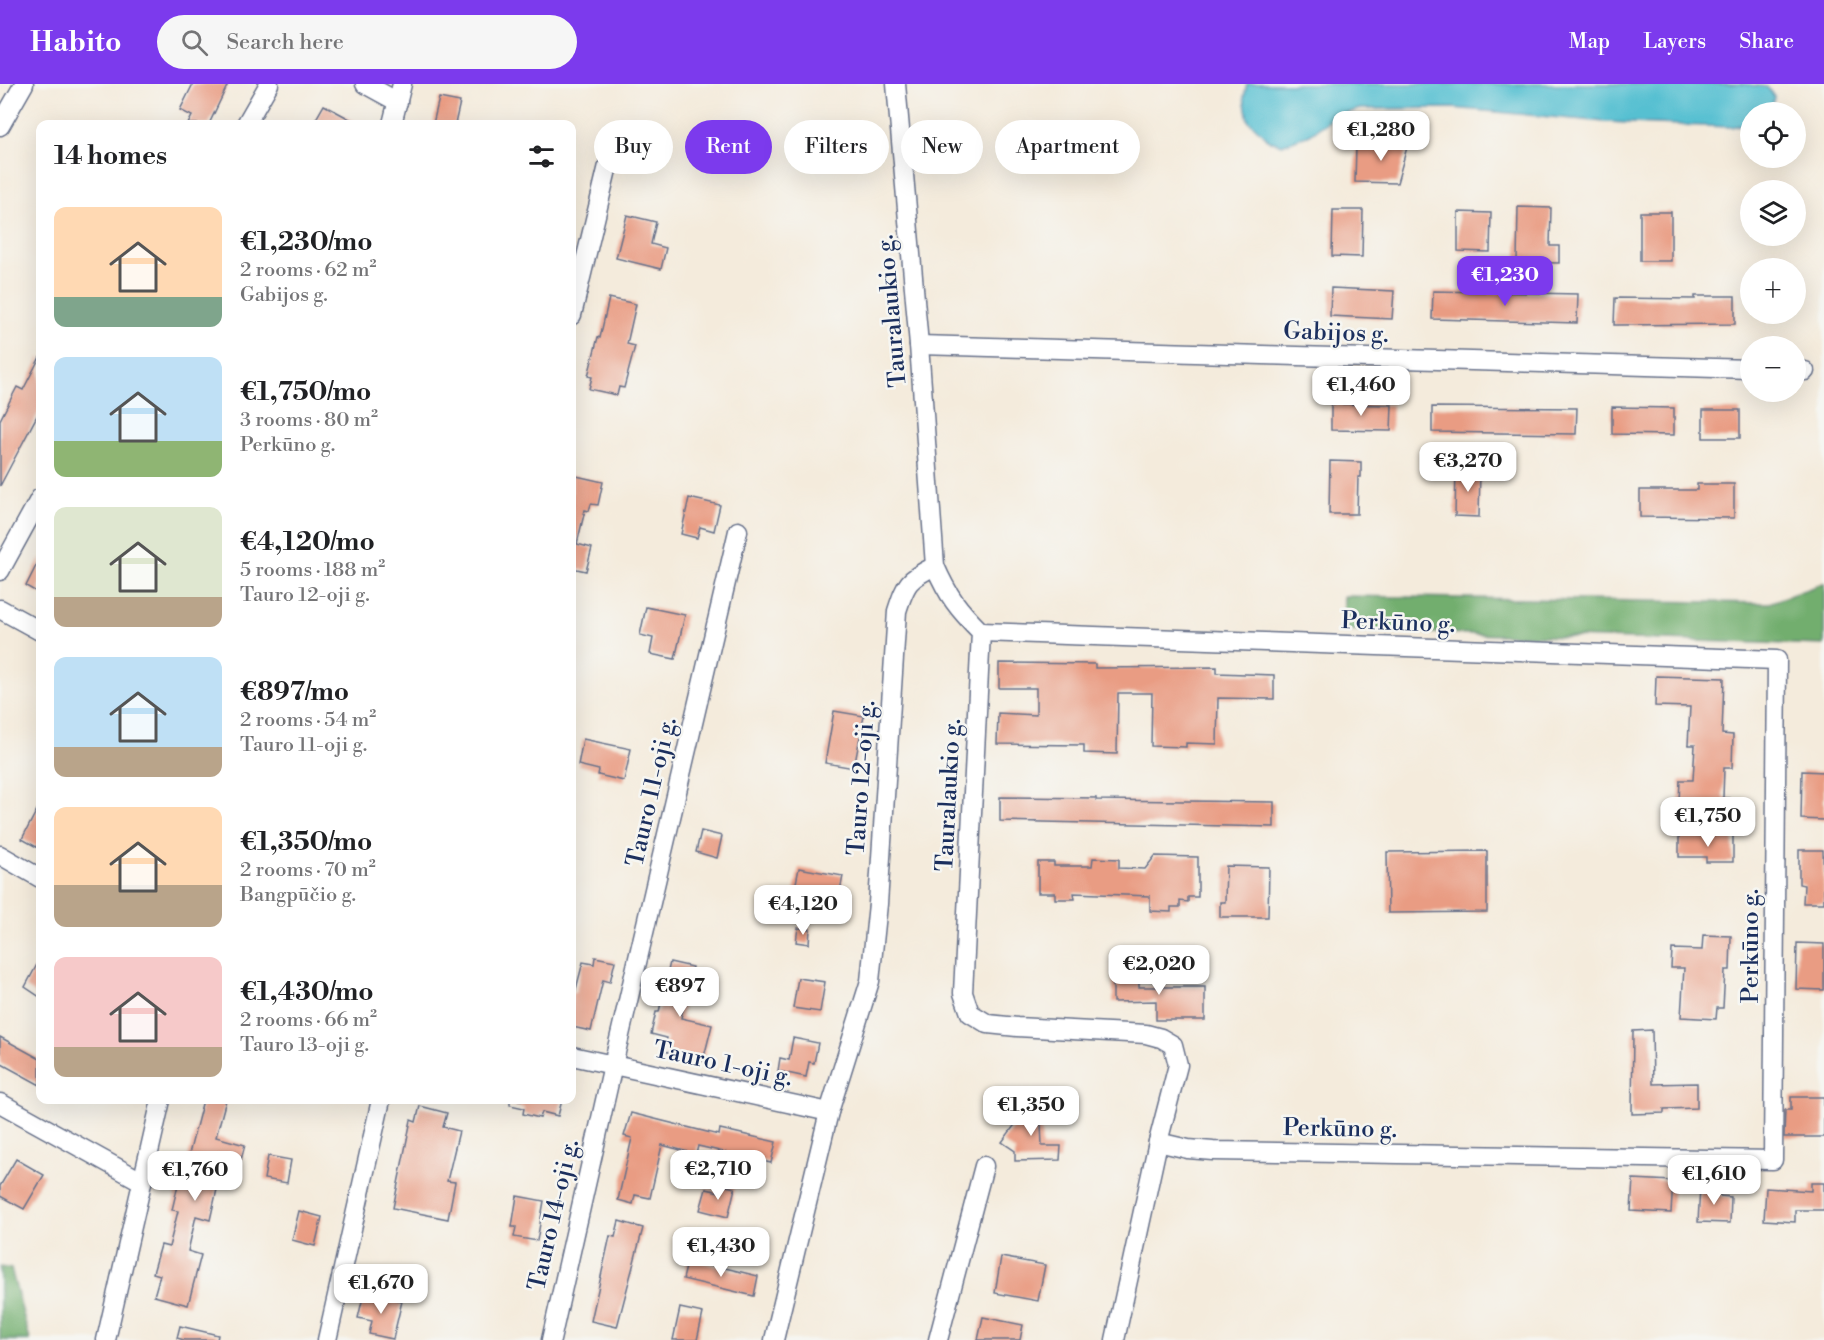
<!DOCTYPE html>
<html lang="en">
<head>
<meta charset="utf-8">
<style>
	body { margin:0; font-family:"Libre Bodoni",serif; background:#f6f6f6; color:#202124; height:100vh; display:flex; flex-direction:column; font-size:22px; white-space:nowrap }
	* { box-sizing:border-box; margin:0 }
	p { font-size:20px; color:#757577 }
	.icon { flex:none; width:33px; height:33px; fill:none; stroke:currentColor; stroke-width:2; stroke-linecap:round; stroke-linejoin:round }
	.map { position:relative; flex:1; overflow:hidden }
	.details { position:absolute; left:36px; top:36px; width:540px; height:984px; display:flex; flex-direction:column; background:#fff; border-radius:12px; box-shadow:0 6px 24px #0002 }
	.details>* { flex:none }
	.guide { position:absolute; left:594px; top:36px; width:570px; height:54px; display:flex; gap:12px }
	.tools { position:absolute; left:1740px; top:18px; display:grid; gap:12px }
	.tools a { display:grid; place-items:center; width:66px; height:66px; border-radius:50%; background:#fff; box-shadow:0 6px 24px #0002; font-size:30px }
	.price { position:absolute; translate:-50% -51px; padding:0 14px; border-radius:12px; background:#fff; color:#222; font-size:20px; line-height:39px; filter:drop-shadow(0 2px 3px #0008) }
	.price::after { content:''; position:absolute; left:50%; top:36px; width:18px; height:14px; margin-left:-9px; background:inherit; clip-path:polygon(0 0,100% 0,50% 100%) }
	.price.on { background:#7c3aed; color:#fff }
	ul { padding:0; list-style:none }
	li { display:flex; align-items:center; gap:18px; height:150px; padding:0 18px }
	li span { display:grid; place-items:center; flex:none; width:168px; height:120px; border-radius:12px; color:#555 }
	li>.icon { margin-inline-start:auto }
	span .icon { width:72px; height:72px; fill:#fffc; stroke-width:1 }
	li b { font-size:26px }
	h2 { display:flex; justify-content:space-between; align-items:center; height:72px; padding:0 18px; font-size:26px }
	.tag { padding:0 21px; border-radius:27px; background:#fff; box-shadow:0 6px 24px #0002; font-size:21px; line-height:54px }
	.tag.on { background:#7c3aed; color:#fff }
	header { display:flex; align-items:center; gap:36px; box-sizing:border-box; height:84px; padding:0 30px; background:#7c3aed; color:#fff }
	header strong { font-size:28px }
	nav { display:flex; gap:33px; margin-inline-start:auto; font-size:21px }
	.search { width:420px; height:54px; background:#f6f6f6; display:flex; align-items:center; gap:15px; box-sizing:border-box; padding:0 21px; border-radius:33px; color:#757577; font-size:22px }
	.map>svg:first-child { display:block }
	.forest { fill:#72ae6e; stroke:#466e66; stroke-width:1.5 }
	.water { fill:#56c0d1; stroke:#387898; stroke-width:1.5 }
	.building { fill:#e99c83 }
	.lines { fill:none; stroke-linecap:round; stroke-linejoin:round }
	.minor-casing { stroke:#67718a; stroke-width:21 }
	.minor { stroke:#fff; stroke-width:18 }
	.labels { text-anchor:middle; dominant-baseline:central; stroke-width:5; stroke-linejoin:round; paint-order:stroke }
	.street-label { font-size:24px; fill:#1b2f5e; stroke:#f6f6f2 }
</style>
</head>
<body>
<header>
<strong>Habito</strong>
<div class="search"><svg class="icon" aria-label="search" viewBox="0 0 24 24"><circle cx="10" cy="10" r="6"/><path d="M15 15l6 6"/></svg>Search here</div>
<nav><a>Map</a><a>Layers</a><a>Share</a></nav>
</header>
<div class="map">
<svg width="1824" height="1256" viewBox="0 0 1824 1256">
	<rect width="100%" height="100%" fill="#f6f6f2"/>
	<filter id="ink" filterUnits="userSpaceOnUse"><feTurbulence type="fractalNoise" baseFrequency=".0167" numOctaves="2"/><feDisplacementMap in="SourceGraphic" scale="12" xChannelSelector="R" yChannelSelector="G"/><feConvolveMatrix kernelMatrix="1 2 1 2 8 2 1 2 1" color-interpolation-filters="sRGB"/></filter>
	<filter id="wash" filterUnits="userSpaceOnUse"><feTurbulence type="fractalNoise" baseFrequency=".008" numOctaves="4" result="noise"/><feDisplacementMap in="SourceGraphic" scale="24" xChannelSelector="R" yChannelSelector="G"/><feGaussianBlur stdDeviation="1.35" result="paint"/><feColorMatrix in="noise" values="0 0 0 0 0 0 0 0 0 0 0 0 0 0 0 0 0 1.4 0 .05"/><feComposite in="paint" operator="in"/></filter>
	<g filter="url(#wash)">
		<rect width="100%" height="100%" fill="#f4ebdc"/>
		<g class="forest">
			<path d="M 1824,499 L 1824,561 L 1343,546 L 1344,512 L 1769,519 Z"/>
			<path d="M 0,1183 L 11,1185 L 30,1256 L 0,1256 Z"/>
		</g>
		<path class="water" d="M 1247,0 L 1741,0 L 1767,3 L 1774,13 L 1771,27 L 1769,28 L 1750,28 L 1750,39 L 1731,43 L 1605,38 L 1453,24 L 1360,25 L 1336,32 L 1310,50 L 1282,61 L 1270,57 L 1248,36 L 1244,13 Z"/>
		<g id="blocks">
			<g class="building">
				<path d="M 193,0 L 228,0 L 209,40 L 188,40 L 192,32 L 180,26 Z"/>
				<path d="M 439,14 L 460,18 L 455,40 L 433,40 Z"/>
				<path d="M 324,21 L 359,40 L 326,40 L 316,35 Z"/>
				<path d="M 1390,51 L 1409,56 L 1397,99 L 1355,98 L 1356,63 L 1387,64 Z"/>
				<path d="M 1518,123 L 1551,124 L 1550,162 L 1559,162 L 1559,179 L 1517,178 Z"/>
				<path d="M 1333,126 L 1363,126 L 1362,173 L 1332,172 Z"/>
				<path d="M 1458,128 L 1491,129 L 1490,168 L 1458,167 Z"/>
				<rect x="1640" y="128" width="31" height="49"/>
				<path d="M 627,131 L 656,138 L 651,160 L 666,164 L 661,185 L 616,174 Z"/>
				<path d="M 1331,204 L 1394,207 L 1392,235 L 1330,232 Z"/>
				<path d="M 1433,207 L 1578,210 L 1577,239 L 1432,235 Z"/>
				<path d="M 1695,212 L 1735,212 L 1735,240 L 1614,241 L 1615,214 L 1695,215 Z"/>
				<path d="M 609,214 L 636,220 L 627,260 L 635,262 L 624,304 L 619,303 L 617,311 L 589,305 L 592,293 L 588,292 L 598,253 L 600,254 Z"/>
				<path d="M 40,273 L 40,326 L 0,402 L 0,336 L 17,303 L 23,306 Z"/>
				<path d="M 1331,320 L 1392,321 L 1391,347 L 1331,346 Z"/>
				<path d="M 1432,323 L 1577,324 L 1576,350 L 1432,348 Z"/>
				<path d="M 1612,323 L 1674,324 L 1674,351 L 1612,350 Z"/>
				<rect x="1703" y="326" width="37" height="28"/>
				<path d="M 1330,377 L 1361,378 L 1361,393 L 1358,393 L 1357,430 L 1329,430 Z"/>
				<path d="M 1456,385 L 1480,385 L 1479,433 L 1455,432 Z"/>
				<path d="M 572,391 L 603,398 L 598,421 L 591,420 L 589,427 L 585,426 L 577,460 L 592,464 L 586,487 L 572,484 Z"/>
				<path d="M 1697,400 L 1734,400 L 1734,434 L 1640,433 L 1640,406 L 1697,406 Z"/>
				<path d="M 689,414 L 720,421 L 714,447 L 700,443 L 697,454 L 681,450 Z"/>
				<path d="M 40,474 L 40,510 L 26,502 Z"/>
				<path d="M 646,523 L 685,531 L 675,575 L 650,570 L 653,554 L 640,551 Z"/>
				<path d="M 999,579 L 1095,580 L 1095,584 L 1217,583 L 1217,589 L 1274,591 L 1274,615 L 1218,614 L 1217,660 L 1186,659 L 1186,663 L 1151,662 L 1152,609 L 1118,609 L 1117,670 L 1084,669 L 1084,661 L 997,660 L 998,629 L 1036,631 L 1036,604 L 999,604 Z"/>
				<path d="M 1656,592 L 1724,594 L 1722,650 L 1733,651 L 1732,684 L 1724,684 L 1723,714 L 1730,714 L 1729,728 L 1694,727 L 1694,719 L 1679,718 L 1680,696 L 1693,696 L 1695,661 L 1688,661 L 1690,623 L 1655,622 Z"/>
				<path d="M 834,627 L 864,632 L 854,684 L 825,679 Z"/>
				<path d="M 583,655 L 631,665 L 624,697 L 598,691 L 599,686 L 578,681 Z"/>
				<path d="M 1802,687 L 1824,688 L 1824,736 L 1801,735 Z"/>
				<path d="M 1000,713 L 1096,714 L 1096,716 L 1274,718 L 1274,743 L 1000,737 Z"/>
				<path d="M 40,720 L 40,765 L 22,755 Z"/>
				<path d="M 701,747 L 722,752 L 717,774 L 696,768 Z"/>
				<path d="M 1733,751 L 1733,778 L 1706,778 L 1706,773 L 1679,773 L 1679,752 Z"/>
				<path d="M 1799,766 L 1823,766 L 1824,819 L 1803,819 L 1804,801 L 1799,800 Z"/>
				<path d="M 1487,767 L 1487,828 L 1388,829 L 1387,768 Z"/>
				<path d="M 1155,772 L 1198,773 L 1198,813 L 1188,813 L 1188,818 L 1180,817 L 1180,823 L 1171,823 L 1171,828 L 1150,827 L 1150,812 L 1074,809 L 1075,815 L 1055,815 L 1055,809 L 1038,809 L 1038,778 L 1054,778 L 1054,782 L 1092,782 L 1093,774 L 1119,775 L 1119,784 L 1145,785 Z"/>
				<path d="M 1226,782 L 1269,783 L 1268,833 L 1220,833 L 1220,818 L 1225,818 Z"/>
				<path d="M 799,784 L 843,792 L 838,817 L 794,809 Z"/>
				<path d="M 798,844 L 810,845 L 809,860 L 796,858 Z"/>
				<path d="M 1703,851 L 1731,852 L 1730,886 L 1725,886 L 1723,924 L 1717,924 L 1716,935 L 1681,933 L 1684,884 L 1671,884 L 1672,865 L 1702,866 Z"/>
				<path d="M 1797,859 L 1824,860 L 1824,906 L 1796,905 Z"/>
				<path d="M 595,873 L 615,877 L 610,898 L 603,896 L 591,947 L 572,943 L 572,908 L 575,909 L 583,878 L 594,880 Z"/>
				<path d="M 40,875 L 40,913 L 25,903 Z"/>
				<path d="M 670,878 L 692,883 L 681,934 L 712,941 L 703,977 L 664,967 L 667,954 L 651,950 L 656,928 L 659,928 Z"/>
				<path d="M 1113,880 L 1139,880 L 1139,903 L 1205,903 L 1205,936 L 1156,936 L 1156,917 L 1113,918 Z"/>
				<path d="M 798,894 L 825,898 L 820,928 L 793,924 Z"/>
				<path d="M 1652,946 L 1653,1000 L 1697,999 L 1697,1024 L 1664,1025 L 1664,1029 L 1632,1030 L 1633,947 Z"/>
				<path d="M 0,953 L 40,975 L 40,1001 L 0,979 Z"/>
				<path d="M 793,954 L 818,959 L 814,979 L 809,978 L 806,993 L 778,987 L 780,974 L 789,976 Z"/>
				<path d="M 1791,1013 L 1824,1013 L 1824,1053 L 1784,1053 L 1785,1026 L 1791,1026 Z"/>
				<path d="M 203,1016 L 226,1016 L 216,1053 L 245,1061 L 239,1083 L 223,1079 L 210,1136 L 196,1132 L 188,1167 L 201,1171 L 188,1221 L 154,1212 L 160,1191 L 153,1189 L 161,1161 L 169,1163 L 178,1127 L 172,1126 L 180,1092 L 183,1093 Z"/>
				<path d="M 510,1016 L 562,1016 L 558,1032 L 542,1028 L 540,1034 L 523,1030 L 524,1024 L 510,1021 Z"/>
				<path d="M 1032,1018 L 1049,1028 L 1041,1039 L 1042,1062 L 1061,1062 L 1060,1076 L 1015,1077 L 1015,1067 L 1002,1058 Z"/>
				<path d="M 420,1022 L 447,1029 L 443,1043 L 459,1047 L 447,1097 L 455,1098 L 448,1135 L 393,1124 L 411,1036 L 416,1038 Z"/>
				<path d="M 631,1029 L 719,1051 L 720,1045 L 776,1058 L 771,1079 L 698,1062 L 696,1070 L 662,1061 L 650,1114 L 635,1111 L 633,1120 L 618,1116 L 632,1054 L 624,1052 Z"/>
				<path d="M 268,1072 L 291,1076 L 287,1099 L 264,1095 Z"/>
				<path d="M 16,1075 L 44,1091 L 24,1125 L 0,1112 L 0,1102 Z"/>
				<path d="M 1633,1095 L 1673,1097 L 1671,1129 L 1631,1127 Z"/>
				<path d="M 1811,1099 L 1824,1099 L 1824,1126 L 1795,1126 L 1795,1138 L 1764,1136 L 1766,1104 L 1811,1107 Z"/>
				<path d="M 722,1101 L 735,1104 L 728,1133 L 700,1126 L 706,1105 L 720,1108 Z"/>
				<path d="M 1700,1103 L 1720,1104 L 1720,1112 L 1731,1113 L 1730,1139 L 1698,1138 Z"/>
				<path d="M 517,1112 L 544,1117 L 537,1157 L 514,1153 L 516,1143 L 512,1143 Z"/>
				<path d="M 299,1127 L 322,1133 L 315,1162 L 292,1156 Z"/>
				<path d="M 619,1137 L 643,1144 L 617,1243 L 591,1237 L 610,1152 L 615,1153 Z"/>
				<path d="M 1001,1173 L 1045,1181 L 1038,1217 L 995,1209 Z"/>
				<path d="M 688,1175 L 758,1192 L 754,1212 L 683,1195 Z"/>
				<path d="M 364,1209 L 402,1217 L 393,1255 L 369,1250 L 372,1237 L 358,1234 Z"/>
				<path d="M 680,1224 L 703,1229 L 697,1256 L 673,1256 Z"/>
				<path d="M 983,1233 L 1023,1241 L 1020,1256 L 978,1256 Z"/>
				<path d="M 180,1242 L 218,1251 L 217,1256 L 184,1256 L 177,1254 Z"/>
			</g>
		</g>
	</g>
	<g filter="url(#ink)">
		<use href="#blocks" fill-opacity="0" stroke="#67718a" stroke-width="1.5"/>
		<g class="lines">
			<g class="minor-casing">
				<g id="minor">
					<path d="M 365,0 L 398,18"/>
					<path d="M 896,0 L 919,261 L 935,482 C 948,512 958,525 981,548 L 963,909 L 970,929 L 988,940 L 1017,943 L 1146,950 L 1161,954 L 1173,961 L 1178,981 L 1158,1058 L 1115,1256"/>
					<path d="M 246,40 L 269,0"/>
					<path d="M 392,40 L 402,0"/>
					<path d="M 0,42 L 24,0"/>
					<path d="M 572,231 L 616,48"/>
					<path d="M 919,261 L 1750,285"/>
					<path d="M 1796,286 L 1805,287"/>
					<path d="M 0,487 L 40,414"/>
					<path d="M 0,525 L 40,547"/>
					<path d="M 981,548 L 1777,576 L 1773,1076 L 1213,1067 L 1188,1065 L 1158,1058"/>
					<path d="M 0,771 L 40,794"/>
					<path d="M 572,972 L 829,1028"/>
					<path d="M 0,1019 L 141,1097"/>
					<path d="M 106,1256 L 161,1016"/>
					<path d="M 327,1256 L 381,1016"/>
					<path d="M 551,1256 L 613,981 L 738,447"/>
					<path d="M 774,1256 L 829,1028 L 870,897 L 878,820 L 897,527 C 906,499 908,495 935,482"/>
					<path d="M 938,1256 L 984,1082"/>
				</g>
			</g>
			<use href="#minor" class="minor"/>
		</g>
	</g>
	<g class="labels">
		<g class="street-label">
			<text transform="translate(892 227) rotate(-95)">Tauralaukio g.</text>
			<text transform="translate(1336 249) rotate(2)">Gabijos g.</text>
			<text transform="translate(1398 539) rotate(2)">Perkūno g.</text>
			<text transform="translate(862 694) rotate(-86)">Tauro 12-oji g.</text>
			<text transform="translate(652 708) rotate(-77)">Tauro 11-oji g.</text>
			<text transform="translate(949 711) rotate(-87)">Tauralaukio g.</text>
			<text transform="translate(1751 862) rotate(-90)">Perkūno g.</text>
			<text transform="translate(723 980) rotate(12)">Tauro 1-oji g.</text>
			<text transform="translate(1340 1045) rotate(1)">Perkūno g.</text>
			<text transform="translate(554 1131) rotate(-77)">Tauro 14-oji g.</text>
		</g>
	</g>
</svg>
<div class="tools">
<a><svg class="icon" aria-label="locate" viewBox="0 0 24 24"><circle cx="12" cy="12" r="6"/><path d="M12 2v4M12 18v4M2 12h4M18 12h4"/></svg></a>
<a><svg class="icon" aria-label="layers" viewBox="0 0 24 24"><path d="M12 4l9 5-9 5-9-5zM3 14l9 5 9-5"/></svg></a>
<a>+</a>
<a>−</a>
</div>
<b class="price" style="left:1381px;top:78px">€1,280</b>
<b class="price on" style="left:1505px;top:223px">€1,230</b>
<b class="price" style="left:1361px;top:333px">€1,460</b>
<b class="price" style="left:1468px;top:409px">€3,270</b>
<b class="price" style="left:1708px;top:764px">€1,750</b>
<b class="price" style="left:803px;top:852px">€4,120</b>
<b class="price" style="left:1159px;top:912px">€2,020</b>
<b class="price" style="left:680px;top:934px">€897</b>
<b class="price" style="left:1031px;top:1053px">€1,350</b>
<b class="price" style="left:718px;top:1117px">€2,710</b>
<b class="price" style="left:195px;top:1118px">€1,760</b>
<b class="price" style="left:1714px;top:1122px">€1,610</b>
<b class="price" style="left:721px;top:1194px">€1,430</b>
<b class="price" style="left:381px;top:1231px">€1,670</b>
<div class="guide">
<a class="tag">Buy</a>
<a class="tag on">Rent</a>
<a class="tag">Filters</a>
<a class="tag">New</a>
<a class="tag">Apartment</a>
</div>
<section class="details">
<h2>14 homes<svg class="icon" aria-label="filters" viewBox="0 0 24 24"><path d="M4 7h16M4 17h16"/><circle cx="9" cy="7" r="2"/><circle cx="15" cy="17" r="2"/></svg></h2>
<ul>
<li><span style="background:linear-gradient(#ffd9b3 75%,#7fa58c 0)"><svg class="icon" aria-label="home" viewBox="0 0 24 24"><path d="M3 11l9-7 9 7M6 9v11h12V9"/></svg></span><div><b>€1,230/mo</b><p>2 rooms · 62 m²</p><p>Gabijos g.</p></div></li>
<li><span style="background:linear-gradient(#bfe0f5 70%,#8fb573 0)"><svg class="icon" aria-label="home" viewBox="0 0 24 24"><path d="M3 11l9-7 9 7M6 9v11h12V9"/></svg></span><div><b>€1,750/mo</b><p>3 rooms · 80 m²</p><p>Perkūno g.</p></div></li>
<li><span style="background:linear-gradient(#dfe7d0 75%,#b9a48a 0)"><svg class="icon" aria-label="home" viewBox="0 0 24 24"><path d="M3 11l9-7 9 7M6 9v11h12V9"/></svg></span><div><b>€4,120/mo</b><p>5 rooms · 188 m²</p><p>Tauro 12-oji g.</p></div></li>
<li><span style="background:linear-gradient(#bfe0f5 75%,#b9a48a 0)"><svg class="icon" aria-label="home" viewBox="0 0 24 24"><path d="M3 11l9-7 9 7M6 9v11h12V9"/></svg></span><div><b>€897/mo</b><p>2 rooms · 54 m²</p><p>Tauro 11-oji g.</p></div></li>
<li><span style="background:linear-gradient(#ffd9b3 65%,#b9a48a 0)"><svg class="icon" aria-label="home" viewBox="0 0 24 24"><path d="M3 11l9-7 9 7M6 9v11h12V9"/></svg></span><div><b>€1,350/mo</b><p>2 rooms · 70 m²</p><p>Bangpūčio g.</p></div></li>
<li><span style="background:linear-gradient(#f6c9c9 75%,#b9a48a 0)"><svg class="icon" aria-label="home" viewBox="0 0 24 24"><path d="M3 11l9-7 9 7M6 9v11h12V9"/></svg></span><div><b>€1,430/mo</b><p>2 rooms · 66 m²</p><p>Tauro 13-oji g.</p></div></li>
</ul>
</section>
</div>
</body>
</html>
